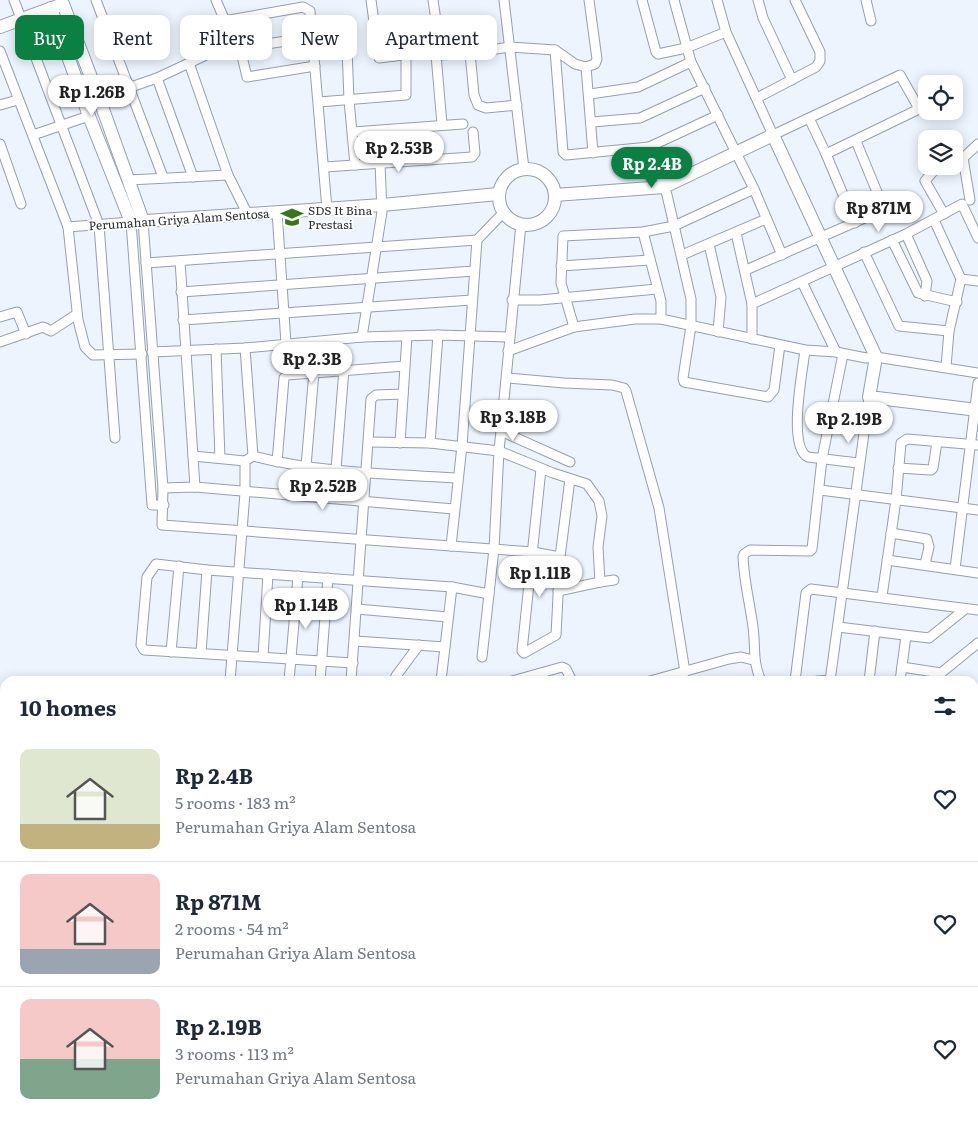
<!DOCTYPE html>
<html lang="en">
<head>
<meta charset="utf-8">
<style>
	body { margin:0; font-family:Literata,serif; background:#f6f6f7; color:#1f2937; height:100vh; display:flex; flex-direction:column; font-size:19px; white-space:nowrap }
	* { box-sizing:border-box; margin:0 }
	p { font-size:16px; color:#747a83 }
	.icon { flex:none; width:28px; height:28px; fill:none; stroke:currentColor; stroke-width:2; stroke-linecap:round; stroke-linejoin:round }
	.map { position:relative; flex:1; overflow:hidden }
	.panel { position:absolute; left:0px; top:676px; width:979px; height:446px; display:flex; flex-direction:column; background:#fff; border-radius:15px 15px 0 0; box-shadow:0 2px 12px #0003 }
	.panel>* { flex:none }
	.hud { position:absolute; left:15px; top:15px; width:500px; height:45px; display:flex; gap:10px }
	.fabs { position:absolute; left:918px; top:75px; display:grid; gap:10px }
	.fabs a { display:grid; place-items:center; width:45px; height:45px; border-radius:10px; background:#fff; box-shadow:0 2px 12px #0003; font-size:25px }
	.price { position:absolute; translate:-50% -42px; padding:0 11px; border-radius:18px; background:#fff; color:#222; font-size:16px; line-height:32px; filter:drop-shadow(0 1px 2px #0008) }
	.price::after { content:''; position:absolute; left:50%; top:30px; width:15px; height:11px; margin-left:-8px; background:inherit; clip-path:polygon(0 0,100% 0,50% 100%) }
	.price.selected { background:#0b8043; color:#fff }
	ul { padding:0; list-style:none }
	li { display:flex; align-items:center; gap:15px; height:125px; padding:0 20px }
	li+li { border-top:1px solid #e0e1e3 }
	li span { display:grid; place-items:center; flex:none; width:140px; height:100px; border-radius:10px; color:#555 }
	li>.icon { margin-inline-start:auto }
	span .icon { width:60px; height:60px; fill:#fffc; stroke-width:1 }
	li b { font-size:21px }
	h2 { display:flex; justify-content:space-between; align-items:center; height:60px; padding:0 20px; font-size:21px }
	.pill { padding:0 18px; border-radius:10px; background:#fff; box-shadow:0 2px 12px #0003; font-size:18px; line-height:45px }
	.pill.selected { background:#0b8043; color:#fff }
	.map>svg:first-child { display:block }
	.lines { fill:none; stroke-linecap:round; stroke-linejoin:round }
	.street-casing { stroke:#959faf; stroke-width:11 }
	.secondary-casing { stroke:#959faf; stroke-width:14 }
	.street { stroke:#fff; stroke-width:9 }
	.secondary { stroke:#fff; stroke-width:12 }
	.labels { text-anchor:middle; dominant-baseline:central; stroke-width:4; stroke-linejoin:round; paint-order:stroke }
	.poi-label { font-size:12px; fill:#2b2f36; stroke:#fff; text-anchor:start }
	.street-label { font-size:12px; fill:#2b2f36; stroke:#fff }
</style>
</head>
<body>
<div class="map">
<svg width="978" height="1122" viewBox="0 0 978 1122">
	<rect width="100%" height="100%" fill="#edf4fe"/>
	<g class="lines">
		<g class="street-casing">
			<g id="street">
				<path d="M 14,0 L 99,225 L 115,438"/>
				<path d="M 96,0 L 163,177"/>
				<path d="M 216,0 L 234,42 L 240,48 L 247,77 L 315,66"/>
				<path d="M 371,0 L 379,58 L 420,53 L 441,55 L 470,53 L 510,47 L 555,50 L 563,152 L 566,155 L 649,147 L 718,115"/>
				<path d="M 433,0 L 441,55"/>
				<path d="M 504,0 L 524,169"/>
				<path d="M 642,0 L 656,52 L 658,54 L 686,48 L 726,32"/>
				<path d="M 674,0 L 691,62 L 754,189 L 782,255"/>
				<path d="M 717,0 L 726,32 L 773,135 L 900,75 L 917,105 L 917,110 L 826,154"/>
				<path d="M 758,0 L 763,18 L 792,80"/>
				<path d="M 866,0 L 871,21"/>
				<path d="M 224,21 L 303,7 L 310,11 L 327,209"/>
				<path d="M 346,22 L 349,100 L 355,165"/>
				<path d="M 240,48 L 313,37"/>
				<path d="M 555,50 L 575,64 L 586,67 L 593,153"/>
				<path d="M 0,51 L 68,227 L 78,320 L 85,347 L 93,355 L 142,354"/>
				<path d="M 470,53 L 474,95 L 478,105 L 486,108 L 517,105"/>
				<path d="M 436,55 L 442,124"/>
				<path d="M 189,63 L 228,175 L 247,213"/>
				<path d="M 586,67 L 595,64 L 597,59 L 589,0"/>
				<path d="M 157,78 L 193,177"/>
				<path d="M 590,94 L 638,87 L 691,62"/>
				<path d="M 99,98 L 157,78 L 234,42"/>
				<path d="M 757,98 L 816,67 L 820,61 L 820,52 L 795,0"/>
				<path d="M 319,102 L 406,95 L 406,55"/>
				<path d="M 0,105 L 18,100"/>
				<path d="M 809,118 L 826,154 L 855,223"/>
				<path d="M 592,122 L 640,118 L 705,88"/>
				<path d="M 353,132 L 463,124"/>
				<path d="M 33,135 L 89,116"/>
				<path d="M 856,141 L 884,209"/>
				<path d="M 0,144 L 21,204"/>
				<path d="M 649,147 L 667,195 L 691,299 L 691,326 L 683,378 L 684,382 L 768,397 L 774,390 L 780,345"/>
				<path d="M 938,166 L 925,181 L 944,214"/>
				<path d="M 325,167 L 472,157 L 475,153 L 473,132"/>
				<path d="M 129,180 L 228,175"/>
				<path d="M 970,200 L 963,158 L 978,144"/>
				<path d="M 277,212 L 286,343"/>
				<path d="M 934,220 L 961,279 L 949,331 L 946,367"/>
				<path d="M 143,221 L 163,488 L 162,525 L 533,552 L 560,557"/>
				<path d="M 68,227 L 131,222 L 152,505 L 164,505"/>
				<path d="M 643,232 L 661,301 L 661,319"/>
				<path d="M 736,233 L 752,304 L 752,339"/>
				<path d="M 906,234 L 927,281 L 925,296"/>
				<path d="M 892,240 L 918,293 L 957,302"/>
				<path d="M 709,244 L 721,297 L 718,332"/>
				<path d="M 864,252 L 899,326 L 949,331"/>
				<path d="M 682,255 L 766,219"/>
				<path d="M 180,261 L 195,487"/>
				<path d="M 146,263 L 477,240"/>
				<path d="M 561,266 L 650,260"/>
				<path d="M 746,270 L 908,199"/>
				<path d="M 961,279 L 978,281"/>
				<path d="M 802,282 L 836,352"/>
				<path d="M 181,292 L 474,271"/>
				<path d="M 512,300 L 540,300 L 657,289"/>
				<path d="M 752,304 L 906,234 L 962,204 L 978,238"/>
				<path d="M 0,317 L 17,312 L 26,334"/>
				<path d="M 183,320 L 472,300"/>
				<path d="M 574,327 L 561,283 L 563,236 L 643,232 L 674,226 L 754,189"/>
				<path d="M 362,337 L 382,212 L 380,163"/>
				<path d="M 0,342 L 43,327 L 51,331 L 77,314"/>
				<path d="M 245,348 L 253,456"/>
				<path d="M 216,349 L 220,458"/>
				<path d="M 805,350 C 803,370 787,447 808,457 L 858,463"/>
				<path d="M 508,351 L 574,327 L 635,319 L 661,319 L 805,350 L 836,352 L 866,358 L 876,357 L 978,373"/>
				<path d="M 152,352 L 245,348 L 362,337 L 438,335 L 509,337"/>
				<path d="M 507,378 L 564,383 L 612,385 L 624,388 L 626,391 L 659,508 L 685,672"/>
				<path d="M 503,432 L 570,462"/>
				<path d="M 369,442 L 430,443 L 499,451 L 553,473 L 587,484 L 599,501 L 602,516 L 598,547 L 600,582 L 558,591"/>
				<path d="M 400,443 L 407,336"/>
				<path d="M 430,443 L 438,335"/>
				<path d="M 193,456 L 245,461 L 253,456 C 319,473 390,474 457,478"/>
				<path d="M 277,462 L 284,378 L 287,375 L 405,366"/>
				<path d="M 306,466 L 314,372"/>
				<path d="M 898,468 L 931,470 L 933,468 L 937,442"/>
				<path d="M 336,469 L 344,369"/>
				<path d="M 541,469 L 522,651 L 524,653 L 556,635 L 560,557 L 570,479"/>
				<path d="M 163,488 L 195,487 L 454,509"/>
				<path d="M 820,490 L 978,510"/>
				<path d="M 891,533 L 927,539 L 929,547 L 925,564"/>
				<path d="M 451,546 L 462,446 L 477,240 L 503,213"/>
				<path d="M 887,560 L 978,573"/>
				<path d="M 955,569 L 978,383"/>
				<path d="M 600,582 L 614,580"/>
				<path d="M 882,596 L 896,500 L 901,443 L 907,439 L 978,445"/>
				<path d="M 357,609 L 448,617"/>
				<path d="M 838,627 L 929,638 L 964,610"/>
				<path d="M 355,641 L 445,647"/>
				<path d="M 171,652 L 179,566"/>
				<path d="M 201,653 L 207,570"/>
				<path d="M 263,657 L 268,574"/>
				<path d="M 482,657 L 494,549 L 499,451 L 521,224"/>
				<path d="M 353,663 L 144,650 L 141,645 L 147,577 L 156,564 L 207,570 L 452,587 L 489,594"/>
				<path d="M 902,667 L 941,673 L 978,643"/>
				<path d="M 230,681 L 245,493 L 245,461"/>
				<path d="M 289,681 L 298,576"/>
				<path d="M 320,681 L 328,578"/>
				<path d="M 351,681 L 371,399 L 376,395 L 403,394"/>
				<path d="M 394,681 L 396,676 L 419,645"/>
				<path d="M 441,681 L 452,587"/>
				<path d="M 512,681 L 562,667 L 566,669 L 572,681"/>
				<path d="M 650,681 L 729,659 L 741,657 L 753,660"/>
				<path d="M 761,681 C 752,660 756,649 753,627 C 750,604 744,582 743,557 L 744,554 L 750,550 L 810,551 L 812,549 L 822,459 L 843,354"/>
				<path d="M 795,681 L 806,593 L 811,589 L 978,610"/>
				<path d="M 817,681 L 830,680"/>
				<path d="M 830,681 L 869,397"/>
				<path d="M 869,681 L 875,631"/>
				<path d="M 900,681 L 906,636"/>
				<path d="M 974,693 L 978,693"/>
				<path d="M 974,729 L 978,728"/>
				<path d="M 974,907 L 978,905"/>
				<path d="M 974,919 L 978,929"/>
				<path d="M 974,1070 L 978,1068"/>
				<path d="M 231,1118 L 233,1122"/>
				<path d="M 250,1118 L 251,1121 L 258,1122"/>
				<path d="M 402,1118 L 402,1122"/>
				<path d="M 547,1118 L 547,1122"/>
				<path d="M 672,1118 L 679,1122"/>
				<path d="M 729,1118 L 730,1122"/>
				<path d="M 848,1118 L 850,1122"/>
				<path d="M 281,1122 L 282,1118"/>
				<path d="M 312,1122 L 313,1118"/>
				<path d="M 577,1122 L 580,1118"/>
				<path d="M 621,1122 L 624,1118"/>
				<path d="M 712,1122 L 715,1118"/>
			</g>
		</g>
		<g class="secondary-casing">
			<g id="secondary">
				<path d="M 51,8 L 89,116 L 131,222 L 382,205 L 498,194"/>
				<path d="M 0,27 L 63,4 L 99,98 L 143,221"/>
				<circle cx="527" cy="197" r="28"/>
				<path d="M 555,195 L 664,187 L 773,135 L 876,357 L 869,397 L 978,410"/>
			</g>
		</g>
		<use href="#street" class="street"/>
		<use href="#secondary" class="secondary"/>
	</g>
	<defs>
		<g id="school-bare" transform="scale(1.725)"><path d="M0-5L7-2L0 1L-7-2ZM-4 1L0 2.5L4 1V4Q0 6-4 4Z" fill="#347819" stroke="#fff" stroke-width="2.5" paint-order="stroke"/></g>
	</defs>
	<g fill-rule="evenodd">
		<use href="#school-bare" x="292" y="217"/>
	</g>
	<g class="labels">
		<g class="poi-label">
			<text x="308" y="210">SDS It Bina<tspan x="308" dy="14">Prestasi</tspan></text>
		</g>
		<g class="street-label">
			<text transform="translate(179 219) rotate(-4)">Perumahan Griya Alam Sentosa</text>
		</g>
	</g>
</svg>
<div class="fabs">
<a><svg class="icon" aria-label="locate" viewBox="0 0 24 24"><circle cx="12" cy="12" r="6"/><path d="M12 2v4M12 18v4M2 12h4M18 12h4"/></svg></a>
<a><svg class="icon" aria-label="layers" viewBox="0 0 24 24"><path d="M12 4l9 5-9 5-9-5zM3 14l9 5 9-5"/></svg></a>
</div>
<b class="price" style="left:92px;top:117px">Rp 1.26B</b>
<b class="price" style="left:399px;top:173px">Rp 2.53B</b>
<b class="price selected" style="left:652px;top:189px">Rp 2.4B</b>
<b class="price" style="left:879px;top:233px">Rp 871M</b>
<b class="price" style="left:312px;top:384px">Rp 2.3B</b>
<b class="price" style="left:513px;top:442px">Rp 3.18B</b>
<b class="price" style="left:849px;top:444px">Rp 2.19B</b>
<b class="price" style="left:323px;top:511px">Rp 2.52B</b>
<b class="price" style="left:540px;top:598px">Rp 1.11B</b>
<b class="price" style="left:306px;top:630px">Rp 1.14B</b>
<div class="hud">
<a class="pill selected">Buy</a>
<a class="pill">Rent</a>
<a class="pill">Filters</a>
<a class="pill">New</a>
<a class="pill">Apartment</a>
</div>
<section class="panel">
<h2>10 homes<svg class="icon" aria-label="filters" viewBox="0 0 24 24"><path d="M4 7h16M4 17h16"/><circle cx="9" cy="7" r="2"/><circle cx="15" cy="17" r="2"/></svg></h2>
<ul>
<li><span style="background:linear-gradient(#dfe7d0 75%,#c2b280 0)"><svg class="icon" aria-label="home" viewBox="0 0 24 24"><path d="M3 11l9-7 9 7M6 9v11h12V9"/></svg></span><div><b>Rp 2.4B</b><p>5 rooms · 183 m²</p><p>Perumahan Griya Alam Sentosa</p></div><svg class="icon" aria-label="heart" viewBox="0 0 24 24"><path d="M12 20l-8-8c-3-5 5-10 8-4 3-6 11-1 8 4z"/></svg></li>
<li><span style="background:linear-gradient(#f6c9c9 75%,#9aa5b1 0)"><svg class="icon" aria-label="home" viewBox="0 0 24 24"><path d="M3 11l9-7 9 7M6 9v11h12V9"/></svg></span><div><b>Rp 871M</b><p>2 rooms · 54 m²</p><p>Perumahan Griya Alam Sentosa</p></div><svg class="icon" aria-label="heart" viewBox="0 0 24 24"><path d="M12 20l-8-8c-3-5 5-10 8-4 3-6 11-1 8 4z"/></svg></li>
<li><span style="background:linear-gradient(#f6c9c9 60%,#7fa58c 0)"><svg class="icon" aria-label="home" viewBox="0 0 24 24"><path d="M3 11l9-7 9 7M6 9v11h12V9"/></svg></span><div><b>Rp 2.19B</b><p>3 rooms · 113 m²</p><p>Perumahan Griya Alam Sentosa</p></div><svg class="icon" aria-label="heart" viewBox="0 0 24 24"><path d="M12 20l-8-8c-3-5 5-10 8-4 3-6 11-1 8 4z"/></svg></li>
</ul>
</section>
</div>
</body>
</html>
